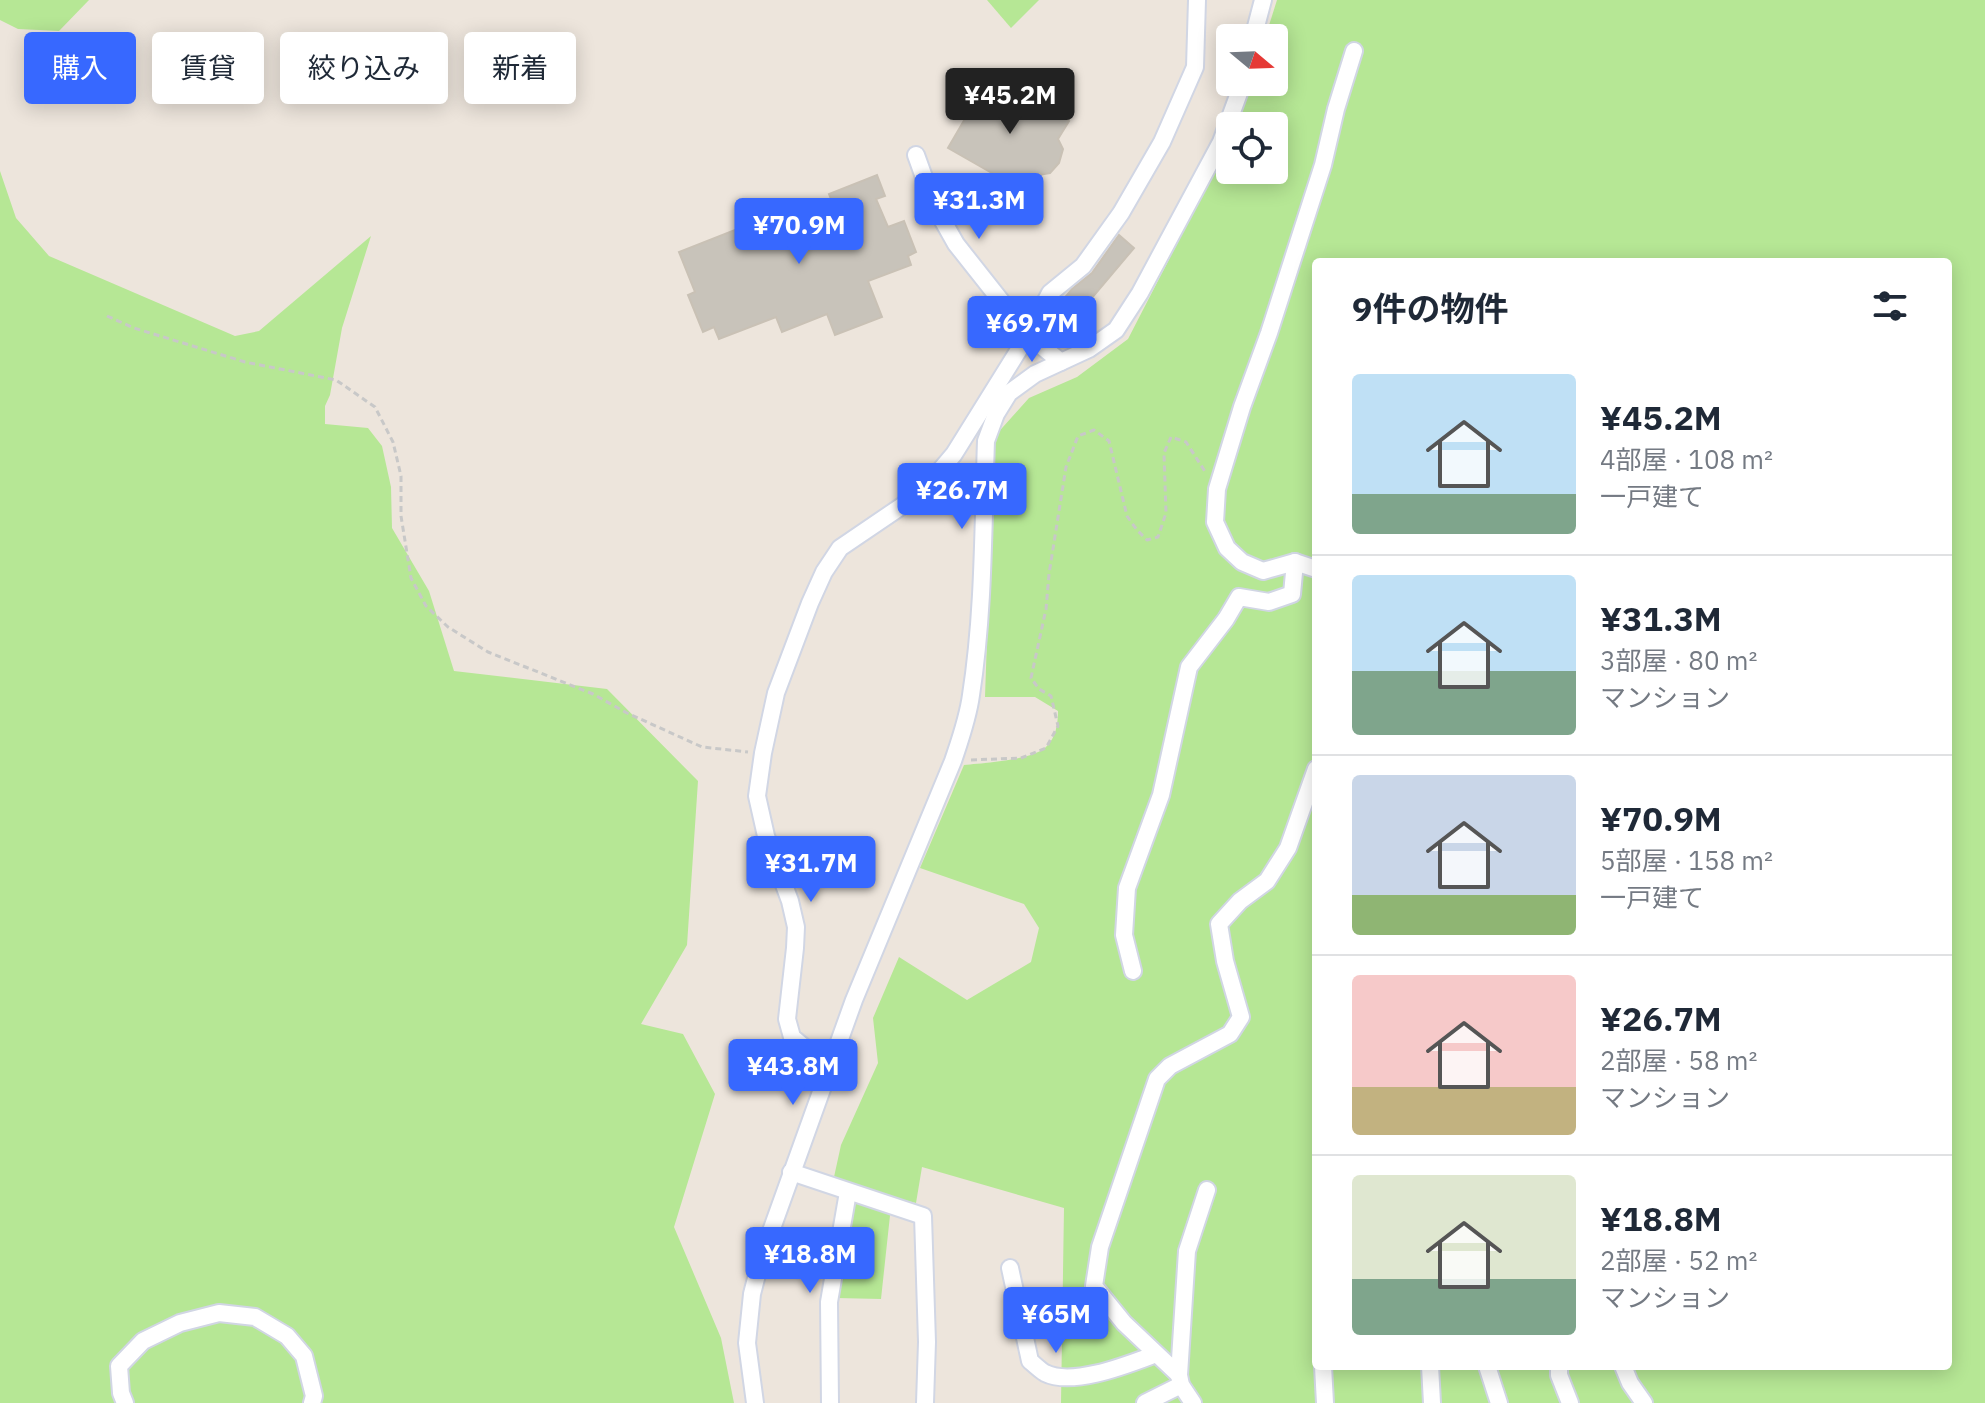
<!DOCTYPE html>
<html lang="ja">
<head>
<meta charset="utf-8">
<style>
	body { margin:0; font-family:"IBM Plex Sans","Noto Sans JP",sans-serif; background:#f6f6f7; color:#1f2937; height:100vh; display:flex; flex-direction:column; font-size:30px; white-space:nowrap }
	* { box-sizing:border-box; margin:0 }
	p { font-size:26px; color:#747a83 }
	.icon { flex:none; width:44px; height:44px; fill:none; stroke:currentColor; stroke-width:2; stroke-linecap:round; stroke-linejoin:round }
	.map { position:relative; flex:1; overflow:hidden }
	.panel { position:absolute; left:1312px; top:258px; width:640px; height:1112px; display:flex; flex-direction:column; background:#fff; border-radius:8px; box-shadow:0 4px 20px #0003 }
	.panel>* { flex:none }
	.guide { position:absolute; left:24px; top:32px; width:760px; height:72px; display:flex; gap:16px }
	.needle { width:52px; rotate:109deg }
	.tools { position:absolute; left:1216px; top:24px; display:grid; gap:16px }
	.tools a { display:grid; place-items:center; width:72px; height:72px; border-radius:8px; background:#fff; box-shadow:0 4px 20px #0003; font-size:40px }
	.price { position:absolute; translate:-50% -68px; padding:0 18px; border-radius:8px; background:#3768ff; color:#fff; font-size:26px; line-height:52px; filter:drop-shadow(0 2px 4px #0008) }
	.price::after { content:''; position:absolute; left:50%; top:48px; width:24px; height:18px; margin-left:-12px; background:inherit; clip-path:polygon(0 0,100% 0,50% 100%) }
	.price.selected { background:#222; color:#fff }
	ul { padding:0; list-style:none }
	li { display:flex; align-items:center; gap:24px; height:200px; padding:0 40px }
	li+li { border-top:2px solid #e0e1e3 }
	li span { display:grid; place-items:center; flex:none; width:224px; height:160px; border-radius:8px; color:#555 }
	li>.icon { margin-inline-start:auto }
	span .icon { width:96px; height:96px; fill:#fffc; stroke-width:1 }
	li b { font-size:34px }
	h2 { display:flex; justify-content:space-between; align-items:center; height:96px; padding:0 40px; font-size:34px }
	.pill { padding:0 28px; border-radius:8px; background:#fff; box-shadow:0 4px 20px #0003; font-size:28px; line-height:72px }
	.pill.selected { background:#3768ff; color:#fff }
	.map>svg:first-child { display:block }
	.green { fill:#b6e795; fill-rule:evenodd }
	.building { fill:#c8c3ba; stroke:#c9c1b5; stroke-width:2 }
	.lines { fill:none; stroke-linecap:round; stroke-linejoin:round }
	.minor-casing { stroke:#d1d6e4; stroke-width:20 }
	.path { stroke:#c8c8c8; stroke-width:3; stroke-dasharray:6 4; stroke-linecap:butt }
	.minor { stroke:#fff; stroke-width:16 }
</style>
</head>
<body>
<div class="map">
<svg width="1985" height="1403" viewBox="0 0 1985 1403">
	<rect width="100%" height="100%" fill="#ede5dc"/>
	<g class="green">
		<path d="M 0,0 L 89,0 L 59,31 L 18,29 L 0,20 Z"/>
		<path d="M 987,0 L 1039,0 L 1011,28 Z"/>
		<path d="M 1277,0 L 1985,0 L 1985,1403 L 1061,1403 L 1064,1208 L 922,1167 L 916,1203 L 892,1197 L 881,1299 L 836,1298 L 851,1183 L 834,1177 L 841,1145 L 878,1063 L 873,1018 L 899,957 L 967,1000 L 1031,962 L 1039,928 L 1024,904 L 920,868 L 964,765 C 984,763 1033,760 1046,747 C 1056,738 1058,723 1058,711 L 1035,697 L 985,697 L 994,437 L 1029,398 L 1077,377 L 1128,339 L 1230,141 L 1230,170 L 1274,170 L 1274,126 L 1237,126 L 1251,82 L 1274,82 L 1274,38 L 1265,38 ZM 1316,262 L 1948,262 L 1948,1366 L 1316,1366 Z"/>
		<path d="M 0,171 L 16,218 L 49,256 L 235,336 L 259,331 L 371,236 L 342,328 L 330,395 L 325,406 L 325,424 L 368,428 L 382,446 L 391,487 L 392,528 L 429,591 L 454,671 L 607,689 L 698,781 L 687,945 L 641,1024 L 683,1034 L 715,1094 L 674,1227 L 721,1338 L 734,1403 L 0,1403 Z"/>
	</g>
	<g class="building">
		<path d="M 990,76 L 1069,121 L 1058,139 L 1063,149 L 1059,163 L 1050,173 L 1038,175 L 1027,193 L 948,148 Z"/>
		<path d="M 877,175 L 885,196 L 876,199 L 888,227 L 904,221 L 916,252 L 908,256 L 911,265 L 868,281 L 882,317 L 835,335 L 827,314 L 782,332 L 776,317 L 719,339 L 714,327 L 703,332 L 688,295 L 695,292 L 679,252 L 796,206 L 800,217 L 833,204 L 829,194 Z"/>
		<path d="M 1119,235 L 1134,248 L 1069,325 L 1053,312 L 1072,289 L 1092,273 Z"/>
	</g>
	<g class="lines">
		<g class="minor-casing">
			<g id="minor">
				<path d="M 1253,38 L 1263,0"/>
				<path d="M 916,155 L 934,205 L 956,244 L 1028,335 L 1061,362"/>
				<path d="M 1316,569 L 1295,562 L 1263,571 L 1242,562 L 1227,548 L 1215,522 L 1217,489 L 1242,407 L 1269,333 L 1323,165 L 1336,109 L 1354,51"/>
				<path d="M 1133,971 L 1124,935 L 1127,888 L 1161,795 L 1189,667 L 1226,619 L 1239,597 L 1269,602 L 1292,594 L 1295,562"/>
				<path d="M 833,1056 L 805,1048 L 792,1037 L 787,1019 L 795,948 L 796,927 L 790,901 L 766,836 L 757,796 L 763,753 L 776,693 L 810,603 L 824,572 L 840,548 L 921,493 L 954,454 L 1028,335 L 1050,293 L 1083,266 L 1121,213 L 1162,142 L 1195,67 L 1197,0"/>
				<path d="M 791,1172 L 923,1216 L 927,1342 L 925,1403"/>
				<path d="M 1010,1268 L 1030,1361 C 1035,1365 1040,1370 1045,1373 C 1073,1387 1129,1364 1156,1354"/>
				<path d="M 1323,1366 L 1325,1403"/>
				<path d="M 1430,1366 L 1432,1403"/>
				<path d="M 1487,1366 L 1499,1403"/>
				<path d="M 1559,1366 L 1559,1375 L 1570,1403"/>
				<path d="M 1623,1366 L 1630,1383 L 1644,1403"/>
				<path d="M 1179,1375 L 1124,1323 L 1094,1286 L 1100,1247 L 1157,1079 L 1170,1066 L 1230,1034 L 1241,1017 L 1225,961 L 1219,924 L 1240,901 L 1267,881 L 1288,848 L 1316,769"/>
				<path d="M 125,1403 L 121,1393 L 119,1366 L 143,1341 L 180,1323 L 219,1313 L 255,1317 L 287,1336 L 304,1356 L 314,1396 L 312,1403"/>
				<path d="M 755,1403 L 747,1343 L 752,1294 L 761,1259 L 854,1000 L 953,761 C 960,740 968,718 971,695 C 984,612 983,525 986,441 L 996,414 L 1009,393 L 1035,374 L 1089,349 L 1116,330 L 1140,293 L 1221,142 L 1243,82"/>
				<path d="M 830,1403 L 829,1302 L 848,1192"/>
				<path d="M 1145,1403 L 1181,1385"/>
				<path d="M 1193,1403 L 1181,1385 L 1179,1375 L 1187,1251 L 1207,1190"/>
			</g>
		</g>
		<g class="path">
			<path d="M 107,316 L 134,328 L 245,362 L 336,380 L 375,407 L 393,442 L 401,476 L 401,516 L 411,578 L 426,606 L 448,627 L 488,652 L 593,694 L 627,713 L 702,747 L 748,752"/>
			<path d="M 971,760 L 1021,758 L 1046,748 L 1058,726 L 1051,696 L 1039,689 L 1031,678 L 1046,609 L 1049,574 L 1066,467 L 1078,436 L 1094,430 L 1109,441 L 1127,516 L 1137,530 L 1147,540 L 1158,537 L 1166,513 L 1164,453 L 1171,437 L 1186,442 L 1206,473"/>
		</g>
		<use href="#minor" class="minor"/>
	</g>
</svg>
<div class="tools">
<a><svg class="needle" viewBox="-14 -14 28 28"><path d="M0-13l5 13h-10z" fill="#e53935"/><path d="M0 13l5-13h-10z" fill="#747a83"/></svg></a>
<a><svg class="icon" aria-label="locate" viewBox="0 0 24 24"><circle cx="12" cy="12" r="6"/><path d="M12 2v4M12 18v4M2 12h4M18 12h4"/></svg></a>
</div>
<b class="price selected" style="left:1010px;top:136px">¥45.2M</b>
<b class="price" style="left:979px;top:241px">¥31.3M</b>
<b class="price" style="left:799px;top:266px">¥70.9M</b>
<b class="price" style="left:1032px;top:364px">¥69.7M</b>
<b class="price" style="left:962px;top:531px">¥26.7M</b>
<b class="price" style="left:811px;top:904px">¥31.7M</b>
<b class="price" style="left:793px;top:1107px">¥43.8M</b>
<b class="price" style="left:810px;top:1295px">¥18.8M</b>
<b class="price" style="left:1056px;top:1355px">¥65M</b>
<div class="guide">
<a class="pill selected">購入</a>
<a class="pill">賃貸</a>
<a class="pill">絞り込み</a>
<a class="pill">新着</a>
</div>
<section class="panel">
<h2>9件の物件<svg class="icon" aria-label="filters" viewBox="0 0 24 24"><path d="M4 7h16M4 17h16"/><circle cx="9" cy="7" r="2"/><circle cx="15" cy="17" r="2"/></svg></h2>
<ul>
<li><span style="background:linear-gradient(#bfe0f5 75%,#7fa58c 0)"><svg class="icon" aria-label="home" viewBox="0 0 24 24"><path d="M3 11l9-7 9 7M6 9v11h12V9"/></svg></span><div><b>¥45.2M</b><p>4部屋 · 108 m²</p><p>一戸建て</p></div></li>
<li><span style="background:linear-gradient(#bfe0f5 60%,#7fa58c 0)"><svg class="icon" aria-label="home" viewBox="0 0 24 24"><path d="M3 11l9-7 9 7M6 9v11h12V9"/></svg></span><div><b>¥31.3M</b><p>3部屋 · 80 m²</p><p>マンション</p></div></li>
<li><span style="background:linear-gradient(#c9d6e8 75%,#8fb573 0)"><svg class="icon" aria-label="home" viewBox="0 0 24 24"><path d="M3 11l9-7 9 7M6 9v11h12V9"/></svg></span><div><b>¥70.9M</b><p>5部屋 · 158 m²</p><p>一戸建て</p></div></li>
<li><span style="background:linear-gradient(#f6c9c9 70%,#c2b280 0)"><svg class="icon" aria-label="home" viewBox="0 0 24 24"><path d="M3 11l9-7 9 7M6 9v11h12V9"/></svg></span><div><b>¥26.7M</b><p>2部屋 · 58 m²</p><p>マンション</p></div></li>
<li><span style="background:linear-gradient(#dfe7d0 65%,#7fa58c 0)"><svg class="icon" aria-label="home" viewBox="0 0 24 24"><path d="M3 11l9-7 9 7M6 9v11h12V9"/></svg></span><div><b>¥18.8M</b><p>2部屋 · 52 m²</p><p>マンション</p></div></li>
</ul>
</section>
</div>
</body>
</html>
